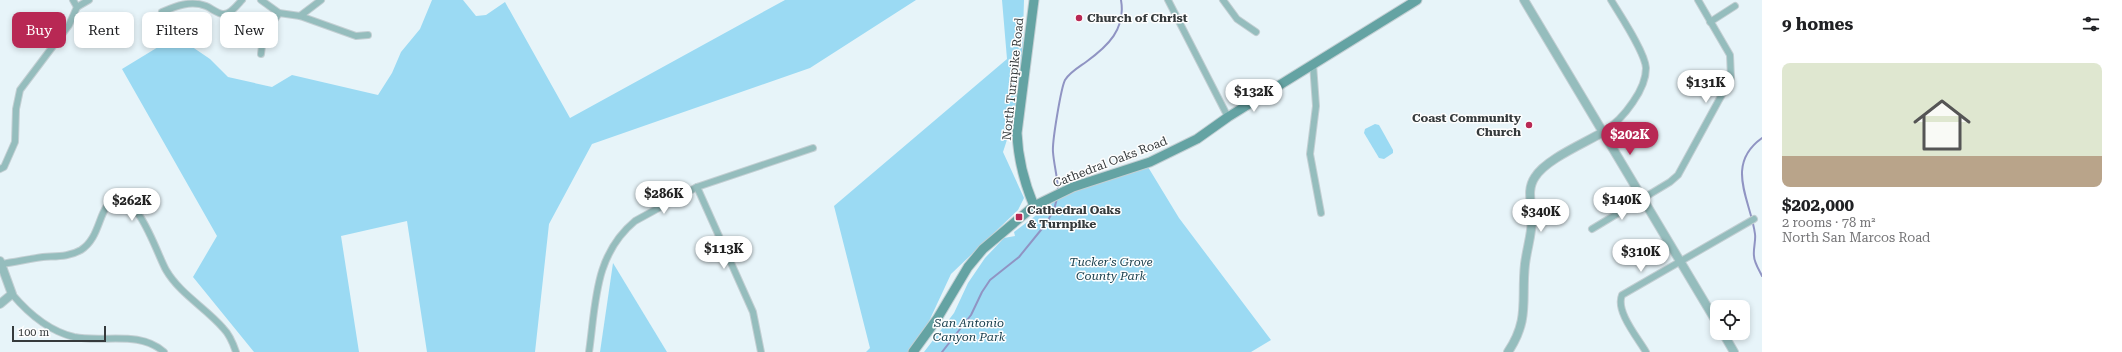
<!DOCTYPE html>
<html lang="en">
<head>
<meta charset="utf-8">
<style>
	body { margin:0; font-family:"Roboto Serif",serif; background:#f6f6f6; color:#202124; height:100vh; display:flex; flex-direction:column; font-size:15px; white-space:nowrap }
	* { box-sizing:border-box; margin:0 }
	p { font-size:13px; color:#757577 }
	.icon { flex:none; width:22px; height:22px; fill:none; stroke:currentColor; stroke-width:2; stroke-linecap:round; stroke-linejoin:round }
	.map { position:relative; flex:1; overflow:hidden }
	.drawer { display:flex; flex-direction:column; background:#fff; width:360px }
	.drawer>* { flex:none }
	.banner { position:absolute; left:12px; top:12px; width:380px; height:36px; display:flex; gap:8px }
	.fabs { position:absolute; left:1710px; top:300px; display:grid; gap:8px }
	.fabs a { display:grid; place-items:center; width:40px; height:40px; border-radius:8px; background:#fff; box-shadow:0 2px 6px #0003; font-size:20px }
	.scale { position:absolute; left:12px; bottom:10px; width:94px; box-sizing:border-box; padding-left:4px; border:2px solid #353a3c; border-top:0; font-size:11px; line-height:14px; white-space:nowrap; color:#353a3c; -webkit-text-stroke:3px #fefefe; paint-order:stroke }
	.price { position:absolute; translate:-50% -34px; padding:0 9px; border-radius:14px; background:#fff; color:#222; font-size:13px; line-height:26px; filter:drop-shadow(0 1px 2px #0008) }
	.price::after { content:''; position:absolute; left:50%; top:24px; width:12px; height:9px; margin-left:-6px; background:inherit; clip-path:polygon(0 0,100% 0,50% 100%) }
	.price.active { background:#b82854; color:#fff }
	ul { padding:0; list-style:none }
	li { display:grid; align-content:center; gap:8px; height:212px; padding:0 20px }
	li span { display:grid; place-items:center; height:124px; border-radius:8px; color:#555 }
	li>.icon { margin-inline-start:auto }
	span .icon { width:72px; height:72px; fill:#fffc; stroke-width:1 }
	li b { font-size:17px }
	h2 { display:flex; justify-content:space-between; align-items:center; height:48px; padding:0 20px; font-size:17px }
	.tag { padding:0 14px; border-radius:8px; background:#fff; box-shadow:0 2px 6px #0003; font-size:14px; line-height:36px }
	.tag.active { background:#b82854; color:#fff }
	main { display:flex; flex:1; min-height:0 }
	.map>svg:first-child { display:block }
	.green { fill:#9bdaf3 }
	.lines { fill:none; stroke-linecap:round; stroke-linejoin:round }
	.stream { stroke:#9094c3; stroke-width:2 }
	.minor-casing { stroke:#c3cfd3; stroke-width:8 }
	.tertiary-casing { stroke:#c3cfd3; stroke-width:10 }
	.secondary-casing { stroke:#c3cfd3; stroke-width:11 }
	.minor { stroke:#95bdbd; stroke-width:6 }
	.tertiary { stroke:#95bdbd; stroke-width:8 }
	.secondary { stroke:#64a3a3; stroke-width:9 }
	.poi-dot { fill:#b82854; stroke:#fefefe; stroke-width:1.5 }
	.labels { text-anchor:middle; dominant-baseline:central; stroke-width:3; stroke-linejoin:round; paint-order:stroke }
	.poi-label { font-size:12px; font-weight:bold; fill:#353a3c; stroke:#fefefe; text-anchor:start }
	.street-label { font-size:12px; fill:#353a3c; stroke:#fefefe }
	.park-label { font-size:12px; font-style:italic; fill:#153c4a; stroke:#fefefe }
</style>
</head>
<body>
<main>
<div class="map">
<svg width="1762" height="352" viewBox="0 0 1762 352">
	<rect width="100%" height="100%" fill="#e7f4f9"/>
	<g class="green">
		<path d="M 432,0 L 463,0 L 476,16 L 486,15 L 505,2 L 570,118 L 785,0 L 916,0 L 810,68 L 592,144 L 549,224 L 535,352 L 427,352 L 407,221 L 341,236 L 359,352 L 254,352 L 193,277 L 217,236 L 122,69 L 168,41 L 185,42 L 210,59 L 228,77 L 272,87 L 292,75 L 378,95 L 392,73 L 401,52 L 420,29 Z"/>
		<path d="M 1002,0 L 1024,0 L 1021,97 L 1003,152 L 1024,198 L 1018,210 L 951,274 L 917,347 L 910,352 L 866,352 L 870,348 L 834,206 L 1007,59 Z"/>
		<path d="M 1375,124 L 1379,125 L 1393,150 L 1393,153 L 1384,159 L 1379,158 L 1364,133 L 1365,129 Z"/>
		<path d="M 1148,167 L 1179,218 L 1271,340 L 1251,352 L 924,352 L 954,313 L 968,283 L 985,258 L 1004,238 L 1015,236 L 1014,232 L 1063,195 Z"/>
		<path d="M 613,263 L 667,352 L 600,352 Z"/>
	</g>
	<g class="lines">
		<g class="stream">
			<path d="M 1762,138 C 1724,165 1751,201 1755,234 C 1756,241 1753,249 1754,256 C 1754,262 1759,270 1762,276"/>
			<path d="M 1058,192 C 1058,178 1054,166 1053,152 C 1052,142 1061,88 1065,80 C 1070,72 1079,67 1086,62 C 1108,46 1126,29 1121,0"/>
			<path d="M 942,352 L 971,315 L 982,292 L 990,280 L 1019,257 L 1045,225 L 1054,210 L 1057,198"/>
		</g>
		<g class="minor-casing">
			<g id="minor">
				<path d="M 261,0 L 279,13 L 300,16 L 356,36 L 368,35"/>
				<path d="M 1168,0 L 1228,117"/>
				<path d="M 1223,0 L 1237,19 L 1256,32"/>
				<path d="M 77,7 L 89,0"/>
				<path d="M 162,12 C 176,6 191,0 206,6 C 211,8 218,14 223,14 C 230,15 238,4 242,0"/>
				<path d="M 300,16 L 321,0"/>
				<path d="M 1710,22 L 1735,6"/>
				<path d="M 261,54 L 263,37 L 279,13"/>
				<path d="M 1313,64 L 1316,106 L 1310,154 L 1321,213"/>
				<path d="M 1603,132 C 1616,124 1625,114 1633,102 C 1640,92 1646,80 1646,68 C 1645,52 1620,15 1611,0"/>
				<path d="M 0,169 L 4,167 L 15,142 L 16,109 L 20,90 L 69,25 L 77,7 L 73,0"/>
				<path d="M 697,187 L 753,312 L 761,352"/>
				<path d="M 1592,229 L 1670,182 L 1678,175 L 1731,78 L 1730,55 L 1698,0"/>
				<path d="M 1,264 C 15,262 29,259 43,257 C 56,256 69,257 81,250 C 102,237 98,204 116,200 C 139,195 157,254 166,270 C 180,294 206,308 223,328 C 230,335 233,343 236,352"/>
				<path d="M 12,294 C 28,313 49,331 74,337 C 104,343 139,330 164,352"/>
				<path d="M 589,352 C 596,303 594,255 635,221 L 697,187 L 813,148"/>
				<path d="M 1646,352 C 1638,338 1615,311 1622,295 L 1754,219"/>
			</g>
		</g>
		<g class="tertiary-casing">
			<g id="tertiary">
				<path d="M 1524,0 L 1717,323"/>
				<path d="M 0,261 L 12,294 L 0,304"/>
				<path d="M 1723,333 L 1734,352"/>
				<path d="M 1508,352 C 1530,319 1521,300 1525,264 C 1527,248 1532,234 1532,218 C 1532,204 1526,190 1535,177 C 1546,159 1585,143 1603,132"/>
			</g>
		</g>
		<g class="secondary-casing">
			<g id="secondary">
				<path d="M 1034,0 L 1017,133 C 1018,159 1024,182 1034,206"/>
				<path d="M 913,352 L 937,319 L 968,267 L 983,249 L 1034,206 L 1073,187 L 1150,162 L 1197,139 L 1228,117 L 1417,0"/>
			</g>
		</g>
		<use href="#minor" class="minor"/>
		<use href="#tertiary" class="tertiary"/>
		<use href="#secondary" class="secondary"/>
	</g>
	<g class="poi-dot">
		<circle cx="1079" cy="18" r="4"/>
		<circle cx="1529" cy="125" r="4"/>
		<rect x="1015" y="213" width="8" height="8" rx="2"/>
	</g>
	<g class="labels">
		<g class="poi-label">
			<text x="1087" y="18">Church of Christ</text>
			<text x="1521" y="118" text-anchor="end">Coast Community<tspan x="1521" dy="14">Church</tspan></text>
			<text x="1027" y="210">Cathedral Oaks<tspan x="1027" dy="14">&amp; Turnpike</tspan></text>
		</g>
		<g class="street-label">
			<text transform="translate(1013 79) rotate(-84)">North Turnpike Road</text>
			<text transform="translate(1110 162) rotate(-21)">Cathedral Oaks Road</text>
		</g>
		<g class="park-label">
			<text x="1111" y="262">Tucker's Grove<tspan x="1111" dy="14">County Park</tspan></text>
			<text x="969" y="323">San Antonio<tspan x="969" dy="14">Canyon Park</tspan></text>
		</g>
	</g>
</svg>
<div class="fabs">
<a><svg class="icon" aria-label="locate" viewBox="0 0 24 24"><circle cx="12" cy="12" r="6"/><path d="M12 2v4M12 18v4M2 12h4M18 12h4"/></svg></a>
</div>
<div class="scale">100 m</div>
<b class="price" style="left:1706px;top:104px">$131K</b>
<b class="price" style="left:1254px;top:113px">$132K</b>
<b class="price active" style="left:1630px;top:156px">$202K</b>
<b class="price" style="left:664px;top:215px">$286K</b>
<b class="price" style="left:1622px;top:221px">$140K</b>
<b class="price" style="left:132px;top:222px">$262K</b>
<b class="price" style="left:1541px;top:233px">$340K</b>
<b class="price" style="left:724px;top:270px">$113K</b>
<b class="price" style="left:1641px;top:273px">$310K</b>
<div class="banner">
<a class="tag active">Buy</a>
<a class="tag">Rent</a>
<a class="tag">Filters</a>
<a class="tag">New</a>
</div>
</div>
<section class="drawer">
<h2>9 homes<svg class="icon" aria-label="filters" viewBox="0 0 24 24"><path d="M4 7h16M4 17h16"/><circle cx="9" cy="7" r="2"/><circle cx="15" cy="17" r="2"/></svg></h2>
<ul>
<li><span style="background:linear-gradient(#dfe7d0 75%,#b9a48a 0)"><svg class="icon" aria-label="home" viewBox="0 0 24 24"><path d="M3 11l9-7 9 7M6 9v11h12V9"/></svg></span><div><b>$202,000</b><p>2 rooms · 78 m²</p><p>North San Marcos Road</p></div></li>
</ul>
</section>
</main>
</body>
</html>
